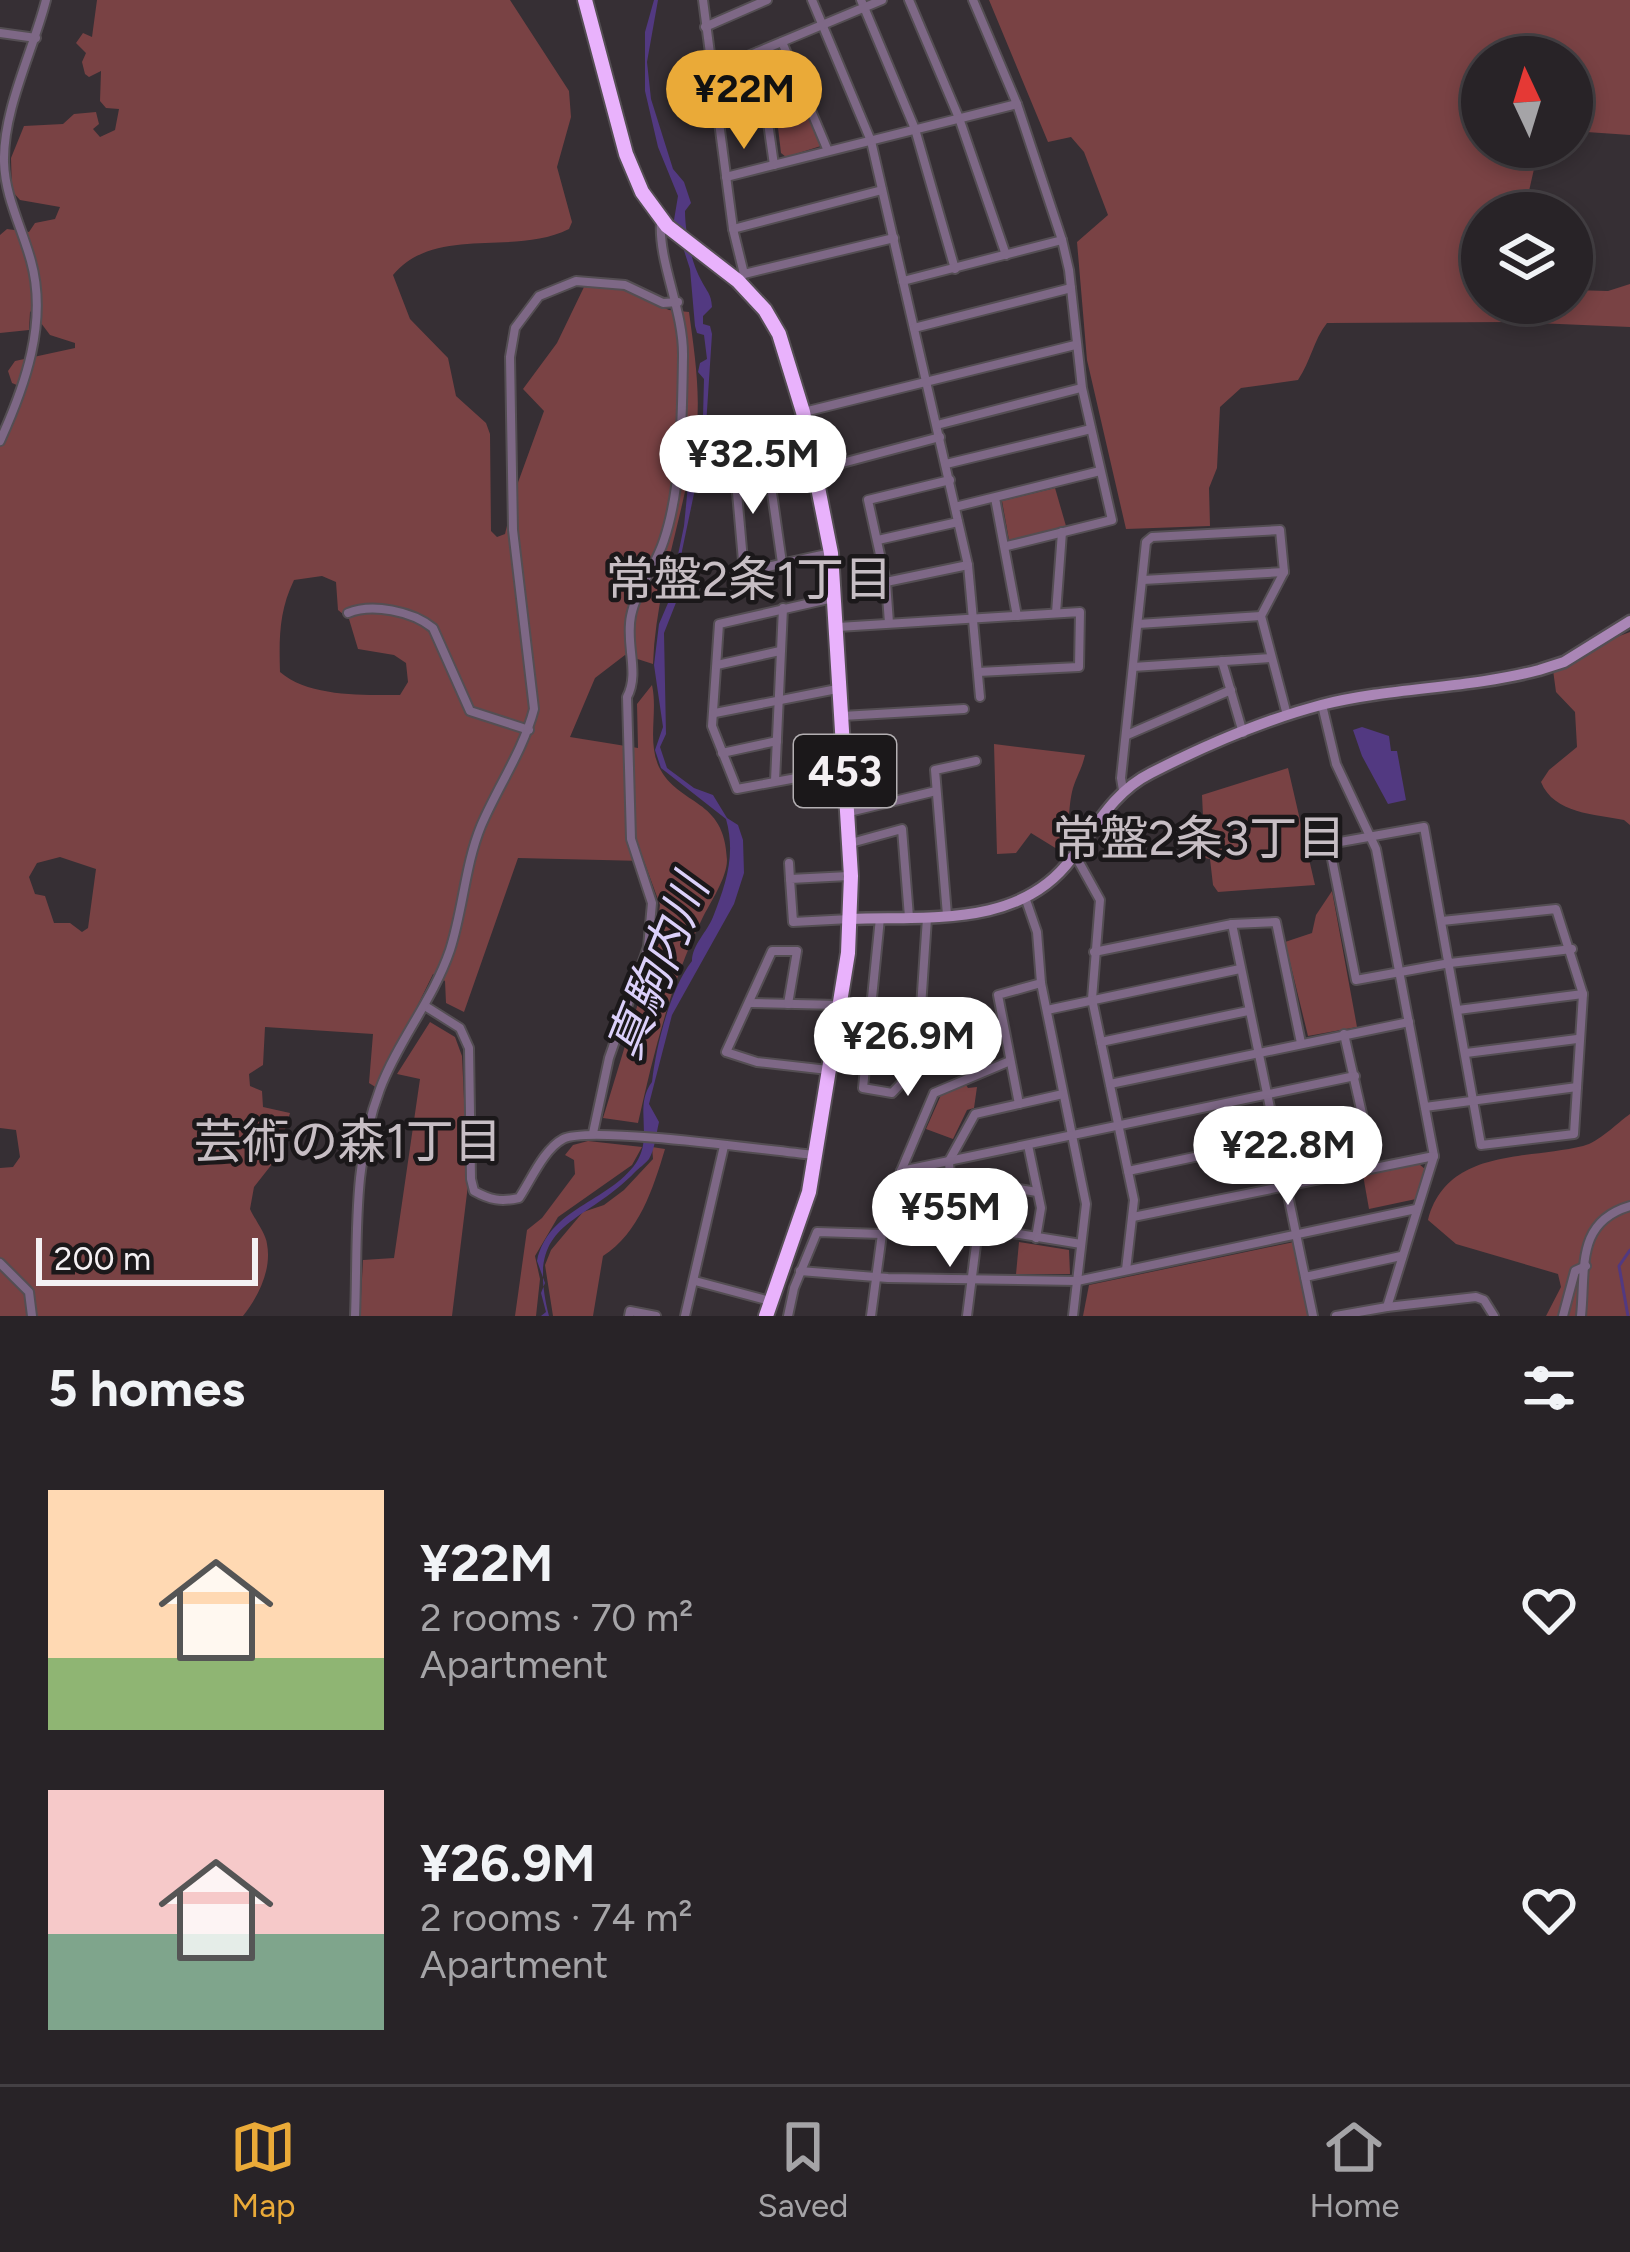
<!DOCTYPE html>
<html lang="en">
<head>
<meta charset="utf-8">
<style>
	body { margin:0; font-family:Figtree,"Noto Sans JP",sans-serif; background:#302b2f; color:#f1f3f6; height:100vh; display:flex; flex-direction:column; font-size:45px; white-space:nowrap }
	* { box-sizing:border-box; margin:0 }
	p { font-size:39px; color:#a5a4a7 }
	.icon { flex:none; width:66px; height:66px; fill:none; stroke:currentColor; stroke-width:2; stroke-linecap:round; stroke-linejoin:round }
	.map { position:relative; height:1316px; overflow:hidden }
	.side { display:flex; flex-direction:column; background:#282327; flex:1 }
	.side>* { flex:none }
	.needle { width:78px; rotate:356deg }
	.buttons { position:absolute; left:1461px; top:36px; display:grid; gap:24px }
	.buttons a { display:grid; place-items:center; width:132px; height:132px; border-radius:50%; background:#282327; box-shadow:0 6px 18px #0003,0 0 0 3px #444044; font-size:60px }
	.scale { position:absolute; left:36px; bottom:30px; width:222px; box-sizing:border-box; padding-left:12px; border:6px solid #f4f0f3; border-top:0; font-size:33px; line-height:42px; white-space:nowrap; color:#f4f0f3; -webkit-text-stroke:9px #1b181a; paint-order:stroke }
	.price { position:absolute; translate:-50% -102px; padding:0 27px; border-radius:42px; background:#fff; color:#222; font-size:39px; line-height:78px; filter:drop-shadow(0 3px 6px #0008) }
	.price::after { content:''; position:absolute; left:50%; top:72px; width:36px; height:27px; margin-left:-18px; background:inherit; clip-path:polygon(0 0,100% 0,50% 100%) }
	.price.active { background:#eaaa38; color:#111 }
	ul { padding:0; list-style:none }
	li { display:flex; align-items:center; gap:36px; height:300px; padding:0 48px }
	li span { display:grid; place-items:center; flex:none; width:336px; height:240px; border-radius:0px; color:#555 }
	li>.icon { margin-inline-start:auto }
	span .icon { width:144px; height:144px; fill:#fffc; stroke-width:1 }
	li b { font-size:51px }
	h2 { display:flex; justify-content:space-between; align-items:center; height:144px; padding:0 48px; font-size:51px }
	.tab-bar { display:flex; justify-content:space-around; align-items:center; height:168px; border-top:3px solid #444044; background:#282327; font-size:33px; color:#a5a4a7 }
	.tab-bar a { display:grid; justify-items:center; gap:6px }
	.tab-bar .active { color:#eaaa38 }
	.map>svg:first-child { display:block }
	.green { fill:#794244; fill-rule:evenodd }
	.water { fill:#523981 }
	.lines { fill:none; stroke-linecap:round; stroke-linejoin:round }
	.stream { stroke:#523981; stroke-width:3 }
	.street-casing { stroke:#544e53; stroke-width:12 }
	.secondary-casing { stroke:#544e53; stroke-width:15 }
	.highway-casing { stroke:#544e53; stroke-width:18 }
	.street { stroke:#7e6886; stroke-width:8 }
	.secondary { stroke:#aa86b6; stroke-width:10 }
	.highway { stroke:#e9b2fc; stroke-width:14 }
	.labels { text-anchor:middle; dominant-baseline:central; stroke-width:9; stroke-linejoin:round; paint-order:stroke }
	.shield { fill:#1b181a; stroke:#b3afb2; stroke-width:3 }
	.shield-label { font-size:42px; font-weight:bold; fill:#f4f0f3 }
	.neighbourhood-label { font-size:48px; fill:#c7bec4; stroke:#1b181a }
	.water-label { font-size:48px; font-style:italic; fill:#dbd0fa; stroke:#1b181a }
</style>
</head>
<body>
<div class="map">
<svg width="1630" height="1316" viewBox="0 0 1630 1316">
	<rect width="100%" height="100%" fill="#362f34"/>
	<g class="green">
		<path d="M 97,0 L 510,0 L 569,91 L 571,117 L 557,167 L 572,222 L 569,229 C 513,257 436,224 393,275 L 410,319 L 448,358 L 456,396 L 486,423 L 490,434 L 491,531 L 497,537 L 505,534 L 516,488 L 544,411 L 523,389 L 557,343 L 584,287 L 623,290 L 669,310 L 689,312 C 694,349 700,387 697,424 C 688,505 656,582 653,664 L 625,655 L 595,678 L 570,737 L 638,748 L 637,704 L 652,685 C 658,712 647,741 659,767 C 679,807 725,797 727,860 C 727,878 710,903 702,919 C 670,985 654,1052 638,1123 L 603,1118 L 654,951 L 660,905 L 644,861 L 518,858 L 464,1012 L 446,1003 L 445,981 L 433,974 L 377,1088 L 369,1083 L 373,1034 L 265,1027 L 263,1065 L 249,1074 L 250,1086 L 262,1091 L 263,1107 L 290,1113 L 276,1159 L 254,1187 L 250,1209 C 255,1220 266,1234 267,1244 C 272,1270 258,1297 243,1316 L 0,1316 L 0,1168 L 13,1167 L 20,1157 L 16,1130 L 0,1128 L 0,443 L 26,389 L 12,383 L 8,371 L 15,361 L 75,348 L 75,343 L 50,335 L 38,319 L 38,306 L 30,312 L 29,330 L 0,333 L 0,235 L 7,229 L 29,232 L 35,223 L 55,219 L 60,207 L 20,200 L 12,191 L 11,158 L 24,126 L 63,124 L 74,114 L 96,112 L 99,124 L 93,129 L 100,137 L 115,130 L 119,109 L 106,108 L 100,101 L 101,71 L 89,77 L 85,74 L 82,62 L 86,53 L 76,43 L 83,33 L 92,37 ZM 322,576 L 336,582 L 338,610 L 349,619 L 358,649 L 394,655 L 406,663 L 408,682 L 400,695 C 362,695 309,697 280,672 C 279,638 279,611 294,580 ZM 60,857 L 96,869 L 88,928 L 82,932 L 70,923 L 54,923 L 45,896 L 35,894 L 29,877 L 37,863 Z"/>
		<path d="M 989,0 L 1630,0 L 1630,135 L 1572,131 L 1572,57 L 1482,57 L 1482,147 L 1539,147 L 1524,213 L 1482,213 L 1482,303 L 1572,303 L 1572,290 L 1608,291 L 1630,284 L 1630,327 L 1512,322 L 1327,323 C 1313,341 1311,361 1298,380 L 1241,388 L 1220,407 L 1217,468 L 1209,488 L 1210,526 L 1126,529 L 1087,360 L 1077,242 L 1108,215 L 1084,152 L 1071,137 L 1048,142 Z"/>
		<path d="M 798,86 L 824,145 L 786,157 L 781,153 L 774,94 Z"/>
		<path d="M 1055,488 L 1066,526 L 1009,540 L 1002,501 Z"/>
		<path d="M 1630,632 L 1630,825 L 1624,820 C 1595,814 1554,814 1541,782 L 1549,770 L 1577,747 L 1575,712 L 1556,692 L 1553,670 L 1564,657 Z"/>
		<path d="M 994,744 L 1085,755 C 1082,769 1075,779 1072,792 C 1067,814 1072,830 1057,849 L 1031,833 L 1016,853 L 997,854 Z"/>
		<path d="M 1288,768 L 1315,885 L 1218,892 L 1213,885 L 1210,859 L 1205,858 L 1202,795 Z"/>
		<path d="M 1332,891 L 1357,1027 L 1308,1036 L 1285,942 L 1312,933 L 1316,915 Z"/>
		<path d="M 430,1022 L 455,1037 L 462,1056 L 468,1185 L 452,1316 L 360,1316 L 363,1260 L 394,1258 L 420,1079 L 397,1074 Z"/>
		<path d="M 966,1085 L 968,1088 L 977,1087 L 974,1108 L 967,1110 L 953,1139 L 926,1129 L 941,1095 Z"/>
		<path d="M 1630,1114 L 1630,1316 L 1546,1316 L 1561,1287 L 1558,1274 L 1456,1244 L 1428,1220 C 1447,1148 1526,1160 1583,1146 C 1599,1142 1616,1124 1630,1114 Z"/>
		<path d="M 588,1141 L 642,1147 L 632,1165 L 558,1217 L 535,1256 L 540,1279 L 536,1316 L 515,1316 L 527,1230 L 542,1218 L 575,1174 L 574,1160 L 565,1155 L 573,1145 Z"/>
		<path d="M 652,1147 L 665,1149 C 653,1189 639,1233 603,1256 L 593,1316 L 553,1316 L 545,1265 L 551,1250 L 583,1212 L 604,1205 L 624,1190 L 653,1159 Z"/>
		<path d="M 1419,1164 L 1426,1170 L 1416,1199 L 1369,1209 L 1363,1175 Z"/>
		<path d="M 1019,1242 L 1069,1250 L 1070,1274 L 1016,1274 Z"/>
		<path d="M 1294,1242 L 1310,1316 L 1083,1316 L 1089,1285 Z"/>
	</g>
	<g class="water">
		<path d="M 654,0 L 658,0 L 647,62 L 651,99 L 673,169 L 684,182 L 691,203 L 685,211 C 685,231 691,262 701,280 C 707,292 711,293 712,307 L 703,316 L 703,324 L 710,326 L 712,334 L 705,441 L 682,551 L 679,595 L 664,633 L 666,734 L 660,747 L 667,768 L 694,788 L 713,795 L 727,818 L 738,825 L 743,840 L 744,873 L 734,904 L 672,1015 L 649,1104 L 659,1122 C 656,1134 655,1149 649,1159 C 646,1163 638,1169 635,1172 C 581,1228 524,1219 549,1316 L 541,1316 L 546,1312 L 541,1293 L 545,1283 L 537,1261 C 549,1207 608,1203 636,1163 C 654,1136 633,1107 652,1082 C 656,1046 670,989 692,961 C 692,945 707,932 713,917 C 726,884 736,855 726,819 L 661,768 L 655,750 L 663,727 L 654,665 L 659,624 L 668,603 L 684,526 L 690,465 L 703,417 L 704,379 L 698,372 L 700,363 L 707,359 L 704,335 L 697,333 L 695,326 L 690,269 L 674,220 L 678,196 L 658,147 L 645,91 L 645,32 Z"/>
		<path d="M 1362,727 L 1389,736 L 1391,751 L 1397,751 L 1406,800 L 1388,804 L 1362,756 L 1353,730 Z"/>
	</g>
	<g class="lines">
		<path class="stream" d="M 1628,1316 L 1619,1266 L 1630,1250"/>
		<g class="street-casing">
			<g id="street">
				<path d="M 703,0 L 733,229 L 744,274 L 739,280"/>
				<path d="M 812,0 L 871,141 L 968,565 L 980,697"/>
				<path d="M 861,0 L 915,129 L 955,269"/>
				<path d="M 909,0 L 959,118 L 1006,255"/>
				<path d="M 973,0 L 1017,104 L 1062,240 L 1069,270 L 1082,388 L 1112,520 L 1007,546"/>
				<path d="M 705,27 L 767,0"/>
				<path d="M 0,33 L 36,38"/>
				<path d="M 782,42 L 828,151"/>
				<path d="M 758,52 L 774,165"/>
				<path d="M 712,71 L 882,0"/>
				<path d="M 726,177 L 1017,104"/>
				<path d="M 733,229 L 882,190"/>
				<path d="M 744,274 L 894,238"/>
				<path d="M 903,281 L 1062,240"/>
				<path d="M 914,328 L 1071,288"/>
				<path d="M 804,412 L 1075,345"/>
				<path d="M 937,425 L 1081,388"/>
				<path d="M 0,441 C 25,386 48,322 31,261 C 22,228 5,197 4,162 C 3,109 33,51 46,0"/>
				<path d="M 946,464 L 1091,429"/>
				<path d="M 768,465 L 782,563"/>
				<path d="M 816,470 L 940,437"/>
				<path d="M 995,498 L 1017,616"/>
				<path d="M 955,507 L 1100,471"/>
				<path d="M 878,540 L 958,522"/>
				<path d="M 744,572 L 735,470 L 811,459"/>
				<path d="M 735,574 L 831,553"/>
				<path d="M 1143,580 L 1284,572"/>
				<path d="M 886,582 L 968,565"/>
				<path d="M 833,598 L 719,624 L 712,726 L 737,789 L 845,769"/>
				<path d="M 348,613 C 372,603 412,611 433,628 L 470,711 L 529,730"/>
				<path d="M 1056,613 L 1062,532"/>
				<path d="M 889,623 L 886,582 L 868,500 L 950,480"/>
				<path d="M 1138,624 L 1261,616"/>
				<path d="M 838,627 L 1080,612 L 1079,667 L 978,672"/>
				<path d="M 1222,661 L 1243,733"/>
				<path d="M 717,665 L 780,651"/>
				<path d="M 1133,667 L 1271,658"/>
				<path d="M 1322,705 L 1336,764 L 1376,849 L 1434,1156 L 1387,1307 L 1336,1316"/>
				<path d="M 715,713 L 837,689"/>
				<path d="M 842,716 L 964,709"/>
				<path d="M 1127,735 L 1231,690"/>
				<path d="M 722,753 L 777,741"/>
				<path d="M 775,781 L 783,608"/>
				<path d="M 1123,790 L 1121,778 L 1146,542 L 1152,537 L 1280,530 L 1284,572 L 1261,616 L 1287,715"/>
				<path d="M 849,812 L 936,791"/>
				<path d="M 851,843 L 902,829 L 909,917"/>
				<path d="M 1075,855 L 1100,900 L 1092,999 L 1134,1200 L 1126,1270"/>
				<path d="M 789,863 L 790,879"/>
				<path d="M 849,876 L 790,879 L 793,922 L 850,919"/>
				<path d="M 1026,900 L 1037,932 L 1041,983 L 1086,1204 L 1073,1316"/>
				<path d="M 947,915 L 935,770 L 976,761"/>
				<path d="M 880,918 L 863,1088 L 892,1093 L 917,1067 L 927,918"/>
				<path d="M 1442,921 L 1556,909 L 1583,994 L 1574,1134 L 1481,1145 L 1424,827 L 1329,844 L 1356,980 L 1450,963 L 1572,949"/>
				<path d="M 1232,924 L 1313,1316"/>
				<path d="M 1094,952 L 1232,924 L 1276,922 L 1301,1043"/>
				<path d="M 749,1003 L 839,1005"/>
				<path d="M 788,1004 L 797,951 L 772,951 L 726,1052 L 757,1062 L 828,1070"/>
				<path d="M 425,1006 L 460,1028 L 469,1048 L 471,1179 L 474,1191 C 490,1200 501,1202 519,1198 C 531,1180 544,1149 563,1139 C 590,1125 772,1151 814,1155"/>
				<path d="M 1047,1010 L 1240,969"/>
				<path d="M 1458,1010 L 1583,994"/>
				<path d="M 870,1025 L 921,1028"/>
				<path d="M 1344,1034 L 1374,1167"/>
				<path d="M 1101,1042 L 1248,1011"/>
				<path d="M 1466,1053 L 1577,1039"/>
				<path d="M 1110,1084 L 1409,1022"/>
				<path d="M 1019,1104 L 998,995 L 1041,983"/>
				<path d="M 1425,1107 L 1577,1087"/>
				<path d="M 593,1133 L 609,1058 L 648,947 L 652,903 L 631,839 L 627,697 C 640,673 625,644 631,616 C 636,590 656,566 664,540 C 682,487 682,413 683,357 C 684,310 658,263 661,221"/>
				<path d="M 1028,1145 L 1041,1208 L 1036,1238"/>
				<path d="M 901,1171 L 1355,1076"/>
				<path d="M 1128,1171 L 1365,1121"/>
				<path d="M 1037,1192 L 950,1178 L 949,1161 L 975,1114 L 1063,1094"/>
				<path d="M 889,1213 L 901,1171 L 934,1093 L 1010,1061"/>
				<path d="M 1133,1217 L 1434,1156"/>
				<path d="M 0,1263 L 29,1292 L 32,1316"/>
				<path d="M 800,1271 L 888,1278 L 1077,1281 L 1416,1209"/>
				<path d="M 1305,1277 L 1401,1256"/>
				<path d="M 695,1281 L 770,1301"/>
				<path d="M 1387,1307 L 1476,1297 L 1484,1300 L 1494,1316"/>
				<path d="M 355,1316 C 358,1239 352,1163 380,1089 C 398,1041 433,1000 450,950 C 463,910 465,865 481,826 C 498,786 523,751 534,709 L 513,530 L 510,357 L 515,328 L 539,296 L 576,281 L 625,285 L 663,303 L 678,302"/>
				<path d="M 629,1316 L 630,1311 L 656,1316"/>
				<path d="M 685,1316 L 724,1146"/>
				<path d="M 788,1316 L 794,1288 L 817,1232 L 882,1234"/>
				<path d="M 871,1316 L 882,1234 L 889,1213 L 1081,1244"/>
				<path d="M 967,1316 L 978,1229"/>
				<path d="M 1563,1316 L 1575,1271 L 1586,1266"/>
				<path d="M 1581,1316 C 1586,1269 1575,1222 1630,1206"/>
			</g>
		</g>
		<g class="secondary-casing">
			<path id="secondary" d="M 851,919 C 927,916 1020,928 1071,859 C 1096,827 1113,792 1151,773 C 1204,746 1264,720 1321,705 C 1392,687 1467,689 1539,670 L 1564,662 L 1630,621"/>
		</g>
		<g class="highway-casing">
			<path id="highway" d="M 585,0 L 626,154 L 642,192 L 667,226 L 738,281 L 765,310 L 779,334 L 803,412 L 831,553 L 851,876 L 848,953 L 809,1192 L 766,1316"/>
		</g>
		<use href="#street" class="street"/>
		<use href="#secondary" class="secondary"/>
		<use href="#highway" class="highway"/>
	</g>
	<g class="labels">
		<rect class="shield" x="794" y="735" width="102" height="72" rx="9"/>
		<g class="shield-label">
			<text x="845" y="771">453</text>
		</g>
		<g class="neighbourhood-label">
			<text x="749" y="579">常盤2条1丁目</text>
			<text x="1199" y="838">常盤2条3丁目</text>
			<text x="348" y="1141">芸術の森1丁目</text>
		</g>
		<g class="water-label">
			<text transform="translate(657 967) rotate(-68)">真駒内川</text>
		</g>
	</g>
</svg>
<div class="buttons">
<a><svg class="needle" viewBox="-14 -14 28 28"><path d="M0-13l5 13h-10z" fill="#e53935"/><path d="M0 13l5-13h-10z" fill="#a5a4a7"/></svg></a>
<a><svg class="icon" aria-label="layers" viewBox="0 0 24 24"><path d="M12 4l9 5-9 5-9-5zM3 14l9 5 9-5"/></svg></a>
</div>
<div class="scale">200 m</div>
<b class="price active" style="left:744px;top:152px">¥22M</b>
<b class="price" style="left:753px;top:517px">¥32.5M</b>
<b class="price" style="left:908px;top:1099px">¥26.9M</b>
<b class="price" style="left:1288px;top:1208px">¥22.8M</b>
<b class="price" style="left:950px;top:1270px">¥55M</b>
</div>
<section class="side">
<h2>5 homes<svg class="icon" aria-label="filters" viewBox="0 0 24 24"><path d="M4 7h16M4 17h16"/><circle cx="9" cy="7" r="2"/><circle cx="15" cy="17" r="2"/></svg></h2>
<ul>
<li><span style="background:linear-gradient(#ffd9b3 70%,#8fb573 0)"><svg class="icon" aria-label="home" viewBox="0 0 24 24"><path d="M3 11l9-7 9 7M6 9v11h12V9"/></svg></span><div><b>¥22M</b><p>2 rooms · 70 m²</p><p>Apartment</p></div><svg class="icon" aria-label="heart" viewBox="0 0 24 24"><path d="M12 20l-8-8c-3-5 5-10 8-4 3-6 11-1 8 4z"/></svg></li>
<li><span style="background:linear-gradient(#f6c9c9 60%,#7fa58c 0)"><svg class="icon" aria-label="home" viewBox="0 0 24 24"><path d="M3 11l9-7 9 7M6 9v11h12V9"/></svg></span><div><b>¥26.9M</b><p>2 rooms · 74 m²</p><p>Apartment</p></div><svg class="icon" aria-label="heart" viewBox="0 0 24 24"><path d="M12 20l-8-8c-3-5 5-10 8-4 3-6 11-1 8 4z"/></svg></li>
</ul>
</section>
<nav class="tab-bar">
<a class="active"><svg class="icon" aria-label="map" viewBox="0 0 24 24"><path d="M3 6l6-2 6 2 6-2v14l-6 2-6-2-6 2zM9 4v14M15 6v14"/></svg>Map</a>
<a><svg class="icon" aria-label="saved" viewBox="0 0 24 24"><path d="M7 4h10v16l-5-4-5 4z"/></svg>Saved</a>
<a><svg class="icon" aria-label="home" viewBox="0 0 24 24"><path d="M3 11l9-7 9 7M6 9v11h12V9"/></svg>Home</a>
</nav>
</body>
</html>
